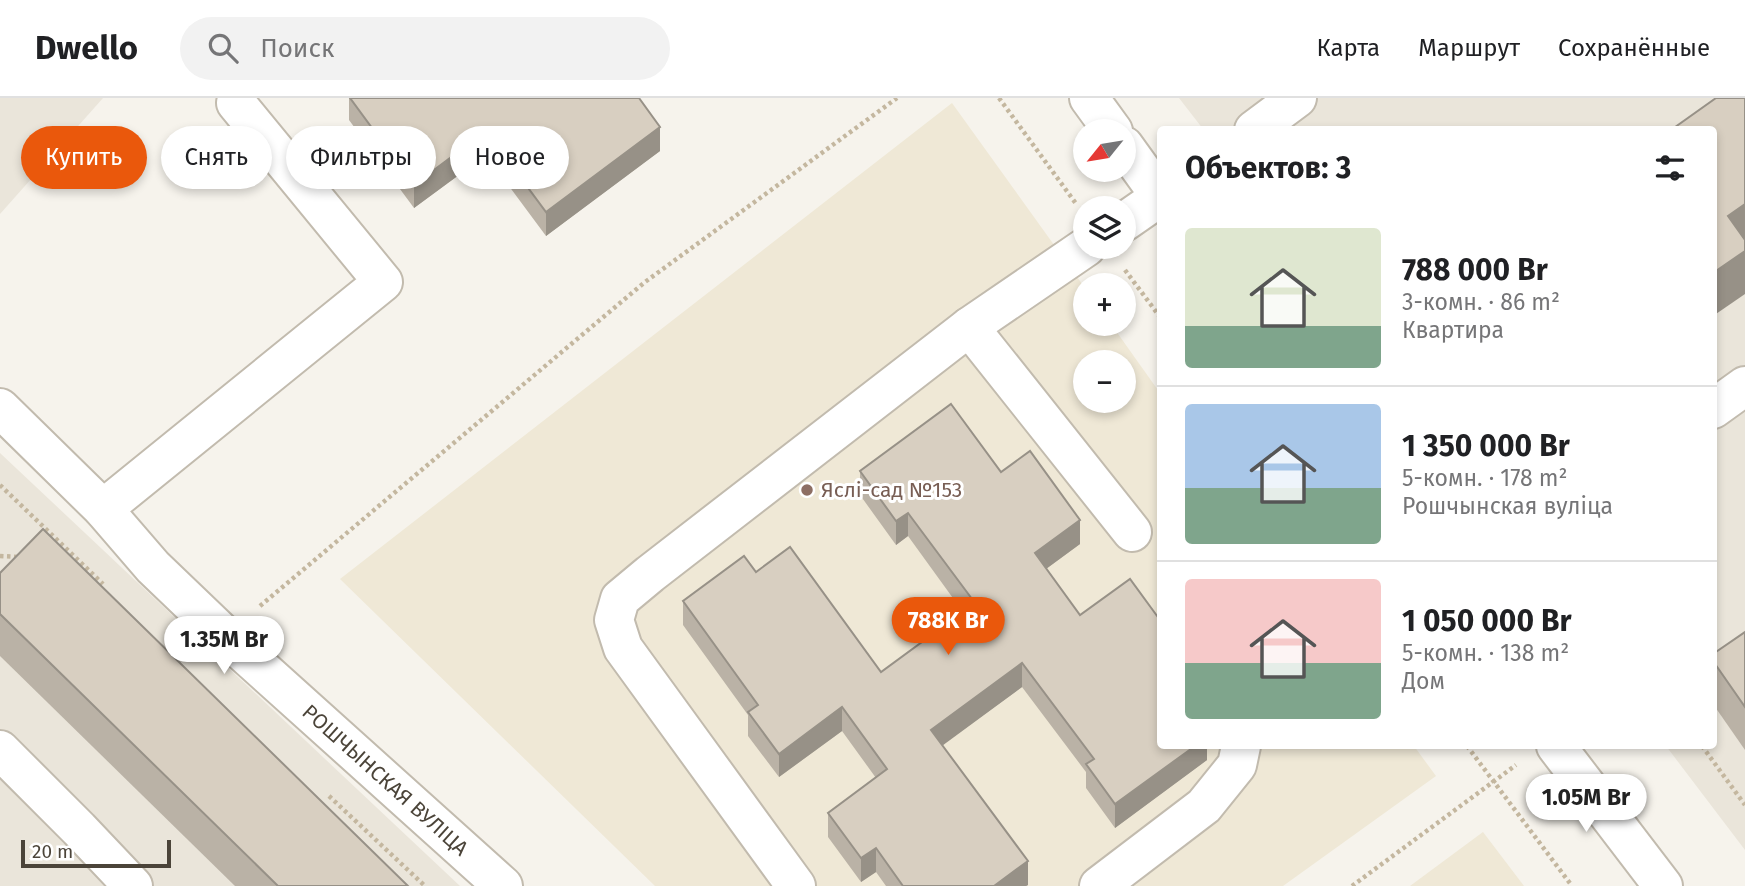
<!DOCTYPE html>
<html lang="ru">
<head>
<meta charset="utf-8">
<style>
	body { margin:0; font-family:"Fira Sans",sans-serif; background:#f2f2f2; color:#202124; height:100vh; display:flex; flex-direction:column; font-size:26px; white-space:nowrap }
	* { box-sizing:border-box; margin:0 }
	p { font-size:23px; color:#757577 }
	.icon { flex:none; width:38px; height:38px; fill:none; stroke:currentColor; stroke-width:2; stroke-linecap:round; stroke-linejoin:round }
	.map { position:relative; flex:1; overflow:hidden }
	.drawer { position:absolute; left:1157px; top:28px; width:560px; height:623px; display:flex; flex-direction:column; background:#fff; border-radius:7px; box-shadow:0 4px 10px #0003 }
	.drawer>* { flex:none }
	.banner { position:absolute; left:21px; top:28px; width:665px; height:63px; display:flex; gap:14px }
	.needle { width:46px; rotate:240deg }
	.controls { position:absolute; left:1073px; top:21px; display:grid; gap:14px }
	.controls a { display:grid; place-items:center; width:63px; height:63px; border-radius:50%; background:#fff; box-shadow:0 4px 10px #0003; font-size:35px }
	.scale { position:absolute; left:21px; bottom:18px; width:150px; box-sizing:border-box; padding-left:7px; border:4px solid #4b4439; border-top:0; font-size:19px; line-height:24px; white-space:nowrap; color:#4b4439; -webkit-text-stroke:5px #fff; paint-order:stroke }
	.price { position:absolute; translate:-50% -60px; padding:0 16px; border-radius:24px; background:#fff; color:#222; font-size:23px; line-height:46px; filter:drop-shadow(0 2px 4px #0008) }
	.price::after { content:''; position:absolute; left:50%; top:42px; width:21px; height:16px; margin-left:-10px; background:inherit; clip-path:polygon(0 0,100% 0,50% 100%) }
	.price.active { background:#ea580c; color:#fff }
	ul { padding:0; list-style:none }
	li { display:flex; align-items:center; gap:21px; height:175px; padding:0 28px }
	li+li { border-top:2px solid #e0e0e0 }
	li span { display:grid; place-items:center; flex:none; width:196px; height:140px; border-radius:7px; color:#555 }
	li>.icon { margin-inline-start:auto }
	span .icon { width:84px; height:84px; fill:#fffc; stroke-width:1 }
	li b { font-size:30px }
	h2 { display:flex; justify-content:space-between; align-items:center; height:84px; padding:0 28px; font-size:30px }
	.chip { padding:0 24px; border-radius:32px; background:#fff; box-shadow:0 4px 10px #0003; font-size:24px; line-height:63px }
	.chip.active { background:#ea580c; color:#fff }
	header { display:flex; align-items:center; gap:42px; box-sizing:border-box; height:98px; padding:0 35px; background:#fff; border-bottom:2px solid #e0e0e0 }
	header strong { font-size:33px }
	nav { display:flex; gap:38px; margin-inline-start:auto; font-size:24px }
	.search { width:490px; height:63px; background:#f2f2f2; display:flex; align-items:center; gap:18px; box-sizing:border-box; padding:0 24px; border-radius:38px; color:#757577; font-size:26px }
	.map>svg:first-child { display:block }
	.residential { fill:#eae5da }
	.education { fill:#efe8d6; fill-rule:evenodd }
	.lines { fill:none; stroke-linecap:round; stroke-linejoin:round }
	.minor-casing { stroke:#c2bbae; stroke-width:42 }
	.path { stroke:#c4b79f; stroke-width:4.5; stroke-dasharray:3.5 3.5; stroke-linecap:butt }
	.minor { stroke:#fff; stroke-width:38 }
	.wall { fill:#bab2a6 }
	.shaded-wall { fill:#979187 }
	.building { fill:#d8cfc1; stroke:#979187; stroke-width:2 }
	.education-dot { fill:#8d6e63; stroke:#fff; stroke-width:2.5 }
	.labels { text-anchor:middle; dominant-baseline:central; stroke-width:6; stroke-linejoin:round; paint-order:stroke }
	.education-label { font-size:21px; fill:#785e54; stroke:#fff; text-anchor:start }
	.street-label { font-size:21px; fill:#4b4439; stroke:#fff }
</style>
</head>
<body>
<header>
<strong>Dwello</strong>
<div class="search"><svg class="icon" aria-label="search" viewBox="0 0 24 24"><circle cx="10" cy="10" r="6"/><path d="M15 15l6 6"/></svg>Поиск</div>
<nav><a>Карта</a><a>Маршрут</a><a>Сохранённые</a></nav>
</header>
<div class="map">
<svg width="1745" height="788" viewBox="0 0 1745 788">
	<rect width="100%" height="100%" fill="#f6f3ec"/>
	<g class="residential">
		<path d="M 0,0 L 103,0 L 0,116 Z"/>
		<path d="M 1179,0 L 1745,0 L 1745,752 L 1666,648 L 1713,648 L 1713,32 L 1203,31 Z"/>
		<path d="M 0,355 L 460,788 L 0,788 Z"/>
	</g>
	<g class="education">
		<path d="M 952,5 L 1085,190 L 1085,226 L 1111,226 L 1160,295 L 1160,648 L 1414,648 L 1436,678 L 1283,788 L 655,788 L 340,481 ZM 1085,264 L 1124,264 L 1124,303 L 1085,303 Z"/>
		<path d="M 1483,734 L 1524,788 L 1410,788 Z"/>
	</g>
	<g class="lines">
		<g class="minor-casing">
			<g id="minor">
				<path d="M 1089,0 L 1113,33"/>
				<path d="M 1254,32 L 1297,0"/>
				<path d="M 1124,48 L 1160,98"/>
				<path d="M 1124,124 L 1160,99"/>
				<path d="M 969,229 L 1132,434"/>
				<path id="s1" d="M 0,310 L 103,411 L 153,469 L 225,538 L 503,788"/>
				<path d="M 1713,311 L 1745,288"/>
				<path d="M 103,411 L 383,184 L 236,5"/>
				<path d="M 1556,648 L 1663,788"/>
				<path d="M 0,652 L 79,731 L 133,788"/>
				<path d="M 796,788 L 623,550 L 614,522 L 620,501 L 650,476 L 969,229 L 1086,149"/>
				<path d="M 1099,788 L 1204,708 L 1237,667 L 1241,648"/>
			</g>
		</g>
		<g class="path">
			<path d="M 999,0 L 1077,107"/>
			<path d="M 1125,172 L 1160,219"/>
			<path d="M 0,387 L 103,486"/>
			<path d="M 0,458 L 20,459"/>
			<path d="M 260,508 L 645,184 L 897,0"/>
			<path d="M 1467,648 L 1572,788"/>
			<path d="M 1702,648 L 1745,707"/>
			<path d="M 329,698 L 425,788"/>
			<path d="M 1352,788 L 1516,667"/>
		</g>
		<use href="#minor" class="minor"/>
	</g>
	<g class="wall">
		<path d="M 349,0 L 639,0 L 660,53 L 546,138 L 486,57 L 414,110 L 349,22 Z"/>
		<path d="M 860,373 L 1001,374 L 1080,446 L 1046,471 L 1160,648 L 1207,648 L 1207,662 L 1115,730 L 1086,690 L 1086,674 L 1022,589 L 942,647 L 1028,787 L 1026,788 L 886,788 L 876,774 L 861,784 L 828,739 L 828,715 L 876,680 L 842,633 L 779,679 L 748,638 L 748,617 L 683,527 L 683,503 L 756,474 L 881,574 L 963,514 L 908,438 L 896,447 L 860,397 Z"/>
		<path d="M 0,475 L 408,788 L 235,788 L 0,558 Z"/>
		<path d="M 1745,534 L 1745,652 L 1713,606 L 1713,556 Z"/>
	</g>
	<g class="shaded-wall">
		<path d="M 660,29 L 660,53 L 546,138 L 546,114 Z"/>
		<path d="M 486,33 L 486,57 L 414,110 L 414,87 Z"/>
		<path d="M 1745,106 L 1745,150 L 1728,118 Z"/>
		<path d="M 1745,153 L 1745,196 L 1713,218 L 1713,175 Z"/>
		<path d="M 908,415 L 908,438 L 896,447 L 896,423 Z"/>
		<path d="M 1080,422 L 1080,446 L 1035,479 L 1035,455 Z"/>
		<path d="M 1022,565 L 1022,589 L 931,656 L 931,632 Z"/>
		<path d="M 842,609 L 842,633 L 779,679 L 779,656 Z"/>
		<path d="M 1195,648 L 1207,648 L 1207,662 L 1115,730 L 1115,706 Z"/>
		<path d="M 876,750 L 876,774 L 861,784 L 861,760 Z"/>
		<path d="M 1028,763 L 1028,787 L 1026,788 L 994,788 Z"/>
	</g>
	<g class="building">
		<path d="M 350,0 L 639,0 L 660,29 L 546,114 L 486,33 L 414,87 Z"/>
		<path d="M 1716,0 L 1745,0 L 1745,106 L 1728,118 L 1745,142 L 1745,153 L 1713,175 L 1713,32 L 1671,32 Z"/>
		<path d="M 951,306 L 1001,374 L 1030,353 L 1080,422 L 1035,455 L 1080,517 L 1130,481 L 1160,522 L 1160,648 L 1195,648 L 1115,706 L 1086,666 L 1094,661 L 1022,565 L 931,632 L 1028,763 L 994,788 L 903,788 L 876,750 L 861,760 L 828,715 L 887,671 L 842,609 L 779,656 L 748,614 L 758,607 L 683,503 L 744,458 L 756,474 L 790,449 L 881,574 L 975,505 L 908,415 L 896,423 L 860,373 Z"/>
		<path d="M 43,431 L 408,788 L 278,788 L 0,516 L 0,475 Z"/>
		<path d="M 1745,534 L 1745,609 L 1713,563 L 1713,556 Z"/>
	</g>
	<circle class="education-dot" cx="807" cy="392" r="7"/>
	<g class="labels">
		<g class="education-label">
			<text x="821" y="392">Яслі-сад №153</text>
		</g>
		<g class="street-label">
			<text stroke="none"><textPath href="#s1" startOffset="536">РОШЧЫНСКАЯ ВУЛІЦА</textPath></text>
		</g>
	</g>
</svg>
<div class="controls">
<a><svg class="needle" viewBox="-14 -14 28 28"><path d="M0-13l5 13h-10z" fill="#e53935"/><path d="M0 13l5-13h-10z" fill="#757577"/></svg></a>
<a><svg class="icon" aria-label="layers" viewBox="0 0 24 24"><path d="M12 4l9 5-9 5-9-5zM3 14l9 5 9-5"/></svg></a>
<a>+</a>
<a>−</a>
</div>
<div class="scale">20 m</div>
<b class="price active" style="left:948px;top:559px">788K Br</b>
<b class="price" style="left:224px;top:578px">1.35M Br</b>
<b class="price" style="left:1586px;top:736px">1.05M Br</b>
<div class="banner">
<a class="chip active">Купить</a>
<a class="chip">Снять</a>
<a class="chip">Фильтры</a>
<a class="chip">Новое</a>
</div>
<section class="drawer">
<h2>Объектов: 3<svg class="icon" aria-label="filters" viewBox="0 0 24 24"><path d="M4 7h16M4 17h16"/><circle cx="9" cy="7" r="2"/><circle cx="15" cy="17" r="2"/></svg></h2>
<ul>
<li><span style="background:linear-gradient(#dfe7d0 70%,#7fa58c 0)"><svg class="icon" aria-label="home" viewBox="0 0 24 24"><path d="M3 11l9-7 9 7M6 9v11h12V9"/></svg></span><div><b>788 000 Br</b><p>3-комн. · 86 m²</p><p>Квартира</p></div></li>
<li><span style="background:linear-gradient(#a9c7e8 60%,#7fa58c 0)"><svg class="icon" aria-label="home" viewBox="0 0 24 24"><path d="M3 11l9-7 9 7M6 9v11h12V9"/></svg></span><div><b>1 350 000 Br</b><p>5-комн. · 178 m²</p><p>Рошчынская вуліца</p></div></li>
<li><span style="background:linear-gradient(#f6c9c9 60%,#7fa58c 0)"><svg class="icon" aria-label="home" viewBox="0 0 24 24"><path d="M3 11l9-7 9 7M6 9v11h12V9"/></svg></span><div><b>1 050 000 Br</b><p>5-комн. · 138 m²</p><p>Дом</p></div></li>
</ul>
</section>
</div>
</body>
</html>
